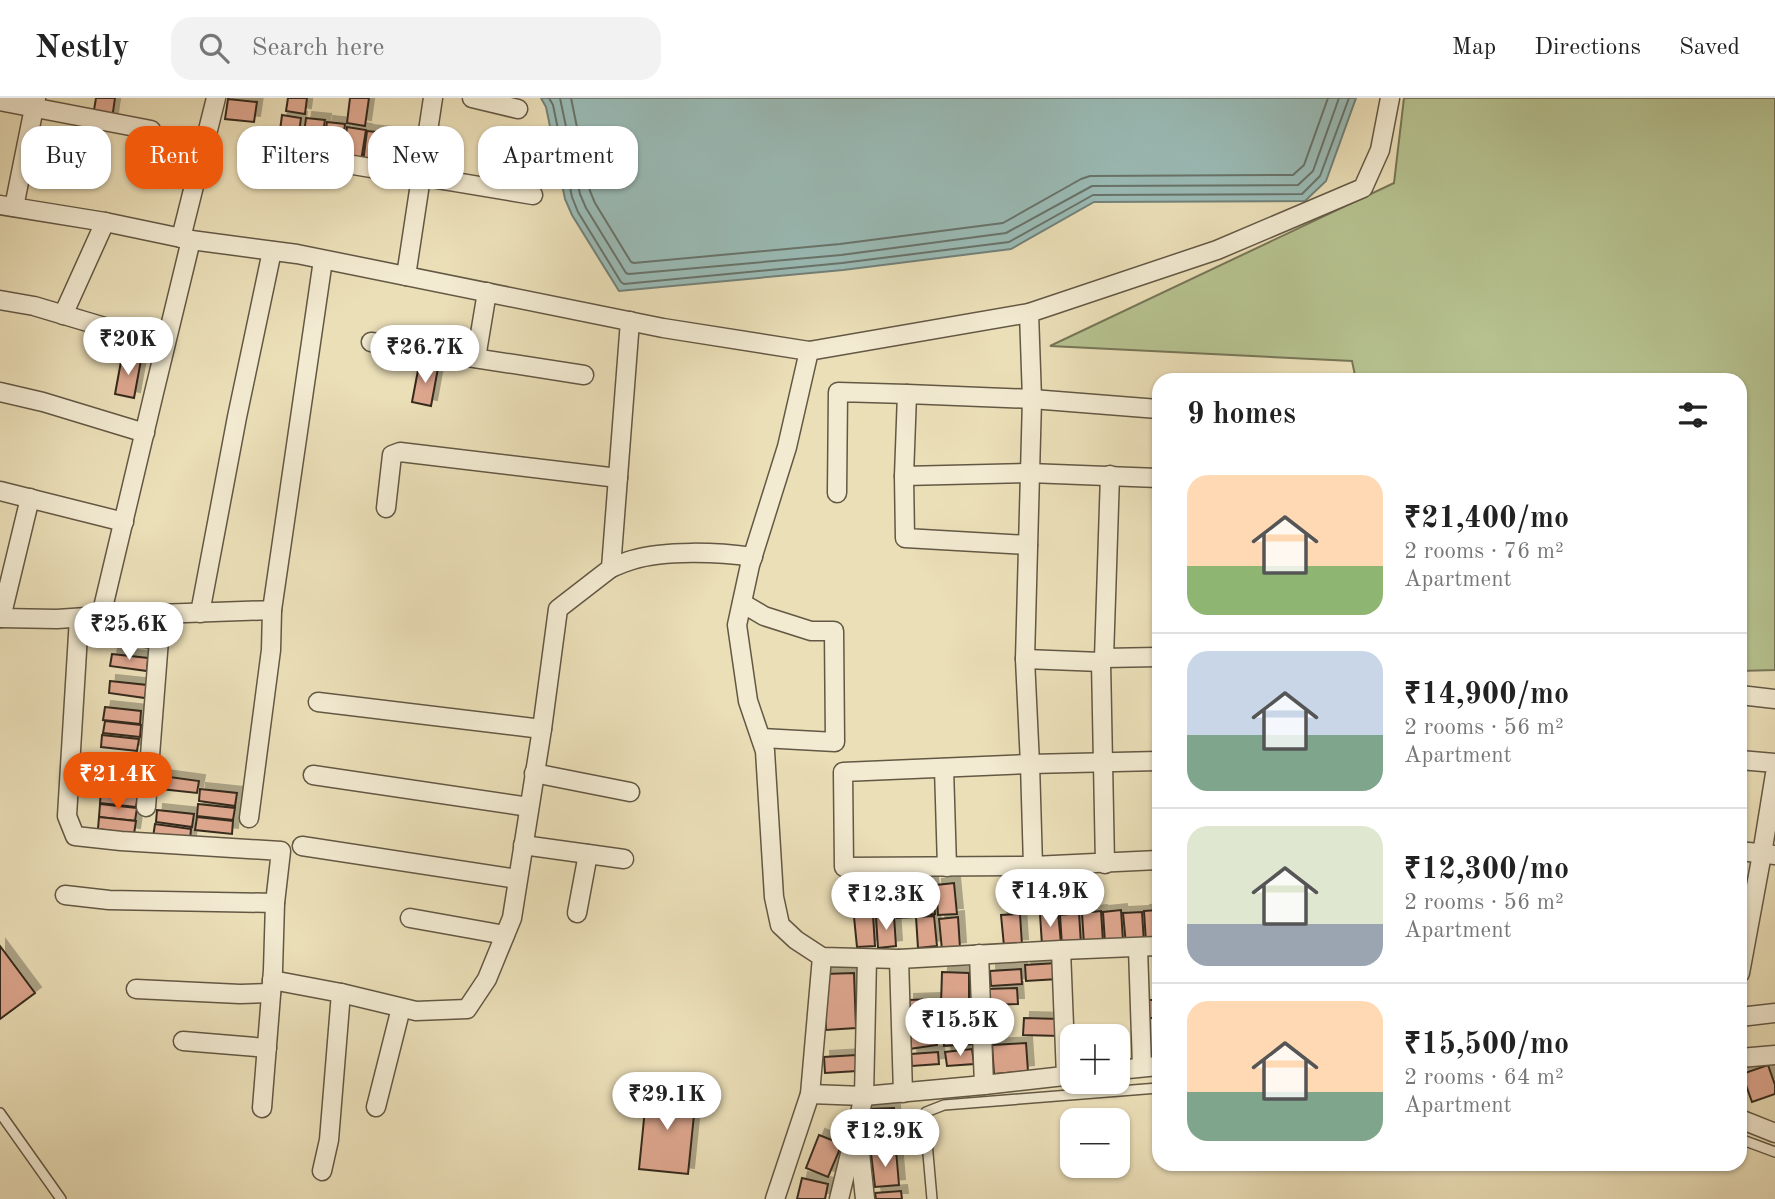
<!DOCTYPE html>
<html lang="en">
<head>
<meta charset="utf-8">
<style>
	body { margin:0; font-family:"Old Standard TT",serif; background:#f2f2f2; color:#222; height:100vh; display:flex; flex-direction:column; font-size:26px; white-space:nowrap }
	* { box-sizing:border-box; margin:0 }
	p { font-size:23px; color:#767676 }
	.icon { flex:none; width:38px; height:38px; fill:none; stroke:currentColor; stroke-width:2; stroke-linecap:round; stroke-linejoin:round }
	.map { position:relative; flex:1; overflow:hidden }
	.sheet { position:absolute; left:1152px; top:275px; width:595px; height:798px; display:flex; flex-direction:column; background:#fff; border-radius:21px; box-shadow:0 2px 5px #0004 }
	.sheet>* { flex:none }
	.guide { position:absolute; left:21px; top:28px; width:665px; height:63px; display:flex; gap:14px }
	.tools { position:absolute; left:1060px; top:926px; display:grid; gap:14px }
	.tools a { display:grid; place-items:center; width:70px; height:70px; border-radius:14px; background:#fff; box-shadow:0 2px 5px #0004; font-size:35px }
	.price { position:absolute; translate:-50% -60px; padding:0 16px; border-radius:24px; background:#fff; color:#222; font-size:23px; line-height:46px; filter:drop-shadow(0 2px 4px #0008) }
	.price::after { content:''; position:absolute; left:50%; top:42px; width:21px; height:16px; margin-left:-10px; background:inherit; clip-path:polygon(0 0,100% 0,50% 100%) }
	.price.selected { background:#ea580c; color:#fff }
	ul { padding:0; list-style:none }
	li { display:flex; align-items:center; gap:21px; height:175px; padding:0 35px }
	li+li { border-top:2px solid #e0e0e0 }
	li span { display:grid; place-items:center; flex:none; width:196px; height:140px; border-radius:21px; color:#555 }
	li>.icon { margin-inline-start:auto }
	span .icon { width:84px; height:84px; fill:#fffc; stroke-width:1 }
	li b { font-size:30px }
	h2 { display:flex; justify-content:space-between; align-items:center; height:84px; padding:0 35px; font-size:30px }
	.chip { padding:0 24px; border-radius:21px; background:#fff; box-shadow:0 2px 5px #0004; font-size:24px; line-height:63px }
	.chip.selected { background:#ea580c; color:#fff }
	header { display:flex; align-items:center; gap:42px; box-sizing:border-box; height:98px; padding:0 35px; background:#fff; border-bottom:2px solid #e0e0e0 }
	header strong { font-size:33px }
	nav { display:flex; gap:38px; margin-inline-start:auto; font-size:24px }
	.search { width:490px; height:63px; background:#f2f2f2; display:flex; align-items:center; gap:18px; box-sizing:border-box; padding:0 24px; border-radius:21px; color:#767676; font-size:26px }
	.map>svg:first-child { display:block }
	.green { fill:#b6c290; stroke:#767657; stroke-width:2 }
	.water { fill:#9abbb6; stroke:#728179; stroke-width:2 }
	.lines { fill:none; stroke-linecap:round; stroke-linejoin:round }
	.shore { stroke:#68736a; stroke-width:2 }
	.building { fill:#dea78f; stroke:#362b1e; stroke-width:2; filter:url(#shadow) }
	.lane-casing { stroke:#635844; stroke-width:12 }
	.street-casing { stroke:#635844; stroke-width:21 }
	.lane { stroke:#f2ead1; stroke-width:9 }
	.street { stroke:#f2ead1; stroke-width:18 }
</style>
</head>
<body>
<header>
<strong>Nestly</strong>
<div class="search"><svg class="icon" aria-label="search" viewBox="0 0 24 24"><circle cx="10" cy="10" r="6"/><path d="M15 15l6 6"/></svg>Search here</div>
<nav><a>Map</a><a>Directions</a><a>Saved</a></nav>
</header>
<div class="map">
<svg width="1775" height="1101" viewBox="0 0 1775 1101">
	<defs>
		<filter id="shadow"><feDropShadow dx="6" dy="-6" stdDeviation="0" flood-color="#0004"/></filter>
	</defs>
	<rect width="100%" height="100%" fill="#ebdfb8"/>
	<filter id="stains"><feTurbulence type="fractalNoise" baseFrequency=".00286" numOctaves="4"/><feColorMatrix values="0 0 0 0 .2 0 0 0 0 .09 0 0 0 0 .02 0 0 0 .5 -.17"/></filter>
	<radialGradient id="worn" r=".72"><stop offset=".6" stop-color="#630" stop-opacity="0"/><stop offset="1" stop-color="#630" stop-opacity=".3"/></radialGradient>
	<path class="green" d="M 1404,0 L 1775,0 L 1775,572 L 1740,573 L 1740,282 L 1356,282 L 1352,263 L 1050,248 L 1394,85 Z"/>
	<path class="water" d="M 541,0 L 1356,0 L 1326,83 L 1305,103 L 1094,104 L 1011,151 L 843,172 L 619,193 L 572,117 L 565,101 L 546,9 Z"/>
	<g class="lines">
		<g class="shore">
			<path d="M 549,0 L 553,7 L 572,99 L 578,114 L 621,184 L 624,186 L 842,165 L 1009,144 L 1093,97 L 1302,96 L 1320,78 L 1349,0"/>
			<path d="M 560,0 L 580,96 L 586,110 L 626,175 L 629,176 L 841,157 L 1006,135 L 1092,88 L 1298,87 L 1313,73 L 1339,0"/>
			<path d="M 571,0 L 590,93 L 595,105 L 631,164 L 634,165 L 840,146 L 1003,125 L 1081,81 L 1090,78 L 1293,77 L 1304,67 L 1328,0"/>
		</g>
	</g>
	<g class="building">
		<path d="M 96,0 L 115,0 L 112,21 L 93,18 Z"/>
		<path d="M 288,0 L 307,0 L 305,16 L 286,13 Z"/>
		<path d="M 350,0 L 369,0 L 365,28 L 347,25 Z"/>
		<path d="M 228,1 L 257,4 L 254,24 L 225,21 Z"/>
		<path d="M 282,17 L 301,20 L 297,51 L 278,48 Z"/>
		<path d="M 306,20 L 325,22 L 320,53 L 302,51 Z"/>
		<path d="M 327,24 L 345,26 L 341,57 L 322,55 Z"/>
		<path d="M 347,29 L 366,32 L 361,63 L 343,60 Z"/>
		<path d="M 367,33 L 386,35 L 382,67 L 363,64 Z"/>
		<path d="M 122,258 L 141,262 L 134,300 L 115,296 Z"/>
		<path d="M 419,267 L 438,270 L 431,308 L 412,304 Z"/>
		<path d="M 116,533 L 153,538 L 151,550 L 115,546 Z"/>
		<path d="M 112,556 L 148,560 L 147,573 L 110,568 Z"/>
		<path d="M 110,583 L 147,587 L 145,600 L 109,595 Z"/>
		<path d="M 105,609 L 141,613 L 140,626 L 103,622 Z"/>
		<path d="M 105,623 L 141,627 L 140,639 L 103,635 Z"/>
		<path d="M 102,637 L 139,641 L 137,653 L 101,649 Z"/>
		<path d="M 103,678 L 140,682 L 138,695 L 102,690 Z"/>
		<path d="M 162,678 L 199,683 L 197,695 L 161,691 Z"/>
		<path d="M 200,691 L 237,695 L 235,708 L 199,703 Z"/>
		<path d="M 101,693 L 138,697 L 136,709 L 100,705 Z"/>
		<path d="M 100,706 L 137,710 L 135,723 L 99,719 Z"/>
		<path d="M 198,706 L 235,710 L 233,722 L 197,718 Z"/>
		<path d="M 157,712 L 194,716 L 192,729 L 156,724 Z"/>
		<path d="M 99,719 L 136,723 L 134,736 L 98,731 Z"/>
		<path d="M 197,719 L 233,723 L 232,736 L 195,732 Z"/>
		<path d="M 155,726 L 191,731 L 190,743 L 153,739 Z"/>
		<path d="M 932,785 L 935,816 L 916,817 L 914,787 Z"/>
		<path d="M 954,785 L 957,816 L 938,817 L 936,787 Z"/>
		<path d="M 913,788 L 915,819 L 897,820 L 895,789 Z"/>
		<path d="M 1121,812 L 1123,843 L 1105,845 L 1103,814 Z"/>
		<path d="M 1158,812 L 1158,843 L 1146,844 L 1144,813 Z"/>
		<path d="M 1101,813 L 1103,844 L 1084,846 L 1082,815 Z"/>
		<path d="M 1142,814 L 1144,845 L 1126,846 L 1123,815 Z"/>
		<path d="M 1058,815 L 1061,845 L 1042,847 L 1040,816 Z"/>
		<path d="M 1079,815 L 1081,846 L 1062,848 L 1060,817 Z"/>
		<path d="M 1020,816 L 1022,847 L 1004,848 L 1001,817 Z"/>
		<path d="M 873,817 L 875,848 L 857,849 L 854,819 Z"/>
		<path d="M 894,818 L 896,848 L 878,850 L 876,819 Z"/>
		<path d="M 934,818 L 937,848 L 918,850 L 916,819 Z"/>
		<path d="M 958,819 L 960,850 L 942,852 L 939,821 Z"/>
		<path d="M 0,848 L 35,895 L 0,921 Z"/>
		<path d="M 1057,865 L 1058,881 L 1026,883 L 1025,867 Z"/>
		<path d="M 1021,871 L 1022,886 L 991,888 L 990,873 Z"/>
		<path d="M 942,874 L 969,875 L 969,907 L 941,906 Z"/>
		<path d="M 854,875 L 856,930 L 826,932 L 824,876 Z"/>
		<path d="M 1017,890 L 1018,906 L 988,907 L 987,891 Z"/>
		<path d="M 934,901 L 934,925 L 909,925 L 908,902 Z"/>
		<rect x="1149" y="902" width="9" height="18"/>
		<path d="M 971,919 L 973,946 L 944,948 L 943,921 Z"/>
		<path d="M 1024,920 L 1060,921 L 1060,938 L 1023,937 Z"/>
		<path d="M 935,931 L 937,947 L 909,951 L 907,934 Z"/>
		<path d="M 1026,945 L 1028,973 L 994,976 L 992,947 Z"/>
		<path d="M 972,951 L 974,966 L 947,968 L 945,954 Z"/>
		<path d="M 938,954 L 939,966 L 912,968 L 911,956 Z"/>
		<path d="M 856,957 L 857,973 L 825,975 L 824,959 Z"/>
		<path d="M 1768,967 L 1775,987 L 1775,996 L 1752,1004 L 1742,976 Z"/>
		<path d="M 647,991 L 696,997 L 688,1076 L 639,1071 Z"/>
		<path d="M 894,1010 L 895,1044 L 868,1045 L 867,1011 Z"/>
		<path d="M 819,1037 L 842,1046 L 828,1079 L 806,1070 Z"/>
		<path d="M 896,1052 L 899,1087 L 875,1089 L 871,1055 Z"/>
		<path d="M 802,1080 L 828,1086 L 825,1101 L 797,1101 Z"/>
		<path d="M 901,1093 L 902,1101 L 876,1101 L 875,1095 Z"/>
	</g>
	<g class="lines">
		<g class="lane-casing">
			<g id="lane">
				<path d="M 0,1015 L 61,1101"/>
				<path d="M 1740,1041 L 1775,1054"/>
				<path d="M 932,1101 L 926,1033 L 926,1014 L 944,1007 L 1158,990"/>
			</g>
		</g>
		<g class="street-casing">
			<g id="street">
				<path d="M 472,0 L 518,11"/>
				<path d="M 0,3 L 151,32"/>
				<path d="M 269,53 L 533,97"/>
				<path d="M 0,107 L 105,124 L 191,142 L 297,156 L 663,230 L 809,253 L 1029,215"/>
				<path d="M 14,109 L 36,0"/>
				<path d="M 181,140 L 216,0"/>
				<path d="M 406,178 L 433,0"/>
				<path d="M 0,202 L 34,208 L 165,247"/>
				<path d="M 63,217 L 105,124"/>
				<path d="M 371,244 L 584,277"/>
				<path d="M 809,253 L 787,349 L 750,467 L 737,527 L 748,603 L 765,653 L 774,799 L 780,827 L 796,842 L 822,859 L 899,861 L 1061,852 L 1158,848"/>
				<path d="M 476,260 L 487,194"/>
				<path d="M 0,294 L 43,304 L 145,335"/>
				<path d="M 1158,311 L 1032,301 L 907,296 L 904,378 L 1029,375 L 1158,380"/>
				<path d="M 904,378 L 905,440 L 1028,447"/>
				<path d="M 0,393 L 124,424"/>
				<path d="M 837,395 L 838,294 L 907,296"/>
				<path d="M 386,410 L 392,357 L 400,354 L 618,380"/>
				<path d="M 611,470 C 618,467 625,464 632,462 C 665,452 718,454 753,459"/>
				<path d="M 742,505 L 764,518 L 811,533 L 834,533 L 835,644 L 761,640"/>
				<path d="M 200,515 L 237,319 L 272,153"/>
				<path d="M 101,518 L 272,512 L 323,162"/>
				<path d="M 0,520 L 57,521 L 101,518 C 131,393 160,267 191,142"/>
				<path d="M 1,520 L 30,400"/>
				<path d="M 79,520 L 67,718 L 75,738 L 121,743 L 281,753 L 275,805 L 273,872 L 262,1010"/>
				<path d="M 1104,560 L 1110,377"/>
				<path d="M 1025,561 L 1101,564 L 1104,560 L 1158,559"/>
				<path d="M 1101,564 L 1105,766"/>
				<path d="M 1740,597 L 1775,601"/>
				<path d="M 318,604 L 542,631"/>
				<path d="M 1740,662 L 1775,665"/>
				<path d="M 1158,663 L 1030,666 L 843,674 L 844,769 L 1033,768 L 1158,762"/>
				<path d="M 944,670 L 947,769"/>
				<path d="M 534,675 L 630,694"/>
				<path d="M 313,677 L 529,709"/>
				<path d="M 146,709 L 161,516"/>
				<path d="M 249,720 L 271,552 L 272,512"/>
				<path d="M 523,747 L 624,761"/>
				<path d="M 302,748 L 517,781"/>
				<path d="M 1740,753 L 1775,757"/>
				<path d="M 1033,768 L 1030,666 L 1025,561 L 1032,301 L 1029,215 L 1217,152 L 1363,90 L 1380,52 L 1390,0"/>
				<path d="M 65,797 L 109,802 L 275,805"/>
				<path d="M 577,815 L 588,756"/>
				<path d="M 410,820 L 505,837"/>
				<path d="M 1138,850 L 1142,969"/>
				<path d="M 1061,852 L 1066,978"/>
				<path d="M 979,856 L 984,987 L 1073,977"/>
				<path d="M 899,861 L 903,995"/>
				<path d="M 1740,875 L 1762,756 L 1775,676"/>
				<path d="M 272,882 L 341,895 L 416,913 L 467,911 L 487,881 L 512,820 L 542,631 L 558,511 L 611,470 L 630,223"/>
				<path d="M 136,891 L 240,896 L 271,895"/>
				<path d="M 1740,919 L 1775,915"/>
				<path d="M 183,943 L 267,950"/>
				<path d="M 1740,960 L 1775,957"/>
				<path d="M 1118,972 L 1158,968"/>
				<path d="M 810,996 L 864,998 L 984,987"/>
				<path d="M 376,1009 L 401,910"/>
				<path d="M 1740,1021 L 1775,1035"/>
				<path d="M 858,1036 L 865,1101"/>
				<path d="M 322,1073 L 329,1042 L 341,895"/>
				<path d="M 775,1101 L 810,996 L 822,859"/>
				<path d="M 839,1101 L 864,998 L 867,861"/>
			</g>
		</g>
		<use href="#lane" class="lane"/>
		<use href="#street" class="street"/>
	</g>
	<rect width="100%" height="100%" filter="url(#stains)"/>
	<rect width="100%" height="100%" fill="url(#worn)"/>
</svg>
<div class="tools">
<a>+</a>
<a>−</a>
</div>
<b class="price" style="left:128px;top:279px">₹20K</b>
<b class="price" style="left:425px;top:287px">₹26.7K</b>
<b class="price" style="left:129px;top:564px">₹25.6K</b>
<b class="price selected" style="left:118px;top:714px">₹21.4K</b>
<b class="price" style="left:1050px;top:831px">₹14.9K</b>
<b class="price" style="left:886px;top:834px">₹12.3K</b>
<b class="price" style="left:960px;top:960px">₹15.5K</b>
<b class="price" style="left:667px;top:1034px">₹29.1K</b>
<b class="price" style="left:885px;top:1071px">₹12.9K</b>
<div class="guide">
<a class="chip">Buy</a>
<a class="chip selected">Rent</a>
<a class="chip">Filters</a>
<a class="chip">New</a>
<a class="chip">Apartment</a>
</div>
<section class="sheet">
<h2>9 homes<svg class="icon" aria-label="filters" viewBox="0 0 24 24"><path d="M4 7h16M4 17h16"/><circle cx="9" cy="7" r="2"/><circle cx="15" cy="17" r="2"/></svg></h2>
<ul>
<li><span style="background:linear-gradient(#ffd9b3 65%,#8fb573 0)"><svg class="icon" aria-label="home" viewBox="0 0 24 24"><path d="M3 11l9-7 9 7M6 9v11h12V9"/></svg></span><div><b>₹21,400/mo</b><p>2 rooms · 76 m²</p><p>Apartment</p></div></li>
<li><span style="background:linear-gradient(#c9d6e8 60%,#7fa58c 0)"><svg class="icon" aria-label="home" viewBox="0 0 24 24"><path d="M3 11l9-7 9 7M6 9v11h12V9"/></svg></span><div><b>₹14,900/mo</b><p>2 rooms · 56 m²</p><p>Apartment</p></div></li>
<li><span style="background:linear-gradient(#dfe7d0 70%,#9aa5b1 0)"><svg class="icon" aria-label="home" viewBox="0 0 24 24"><path d="M3 11l9-7 9 7M6 9v11h12V9"/></svg></span><div><b>₹12,300/mo</b><p>2 rooms · 56 m²</p><p>Apartment</p></div></li>
<li><span style="background:linear-gradient(#ffd9b3 65%,#7fa58c 0)"><svg class="icon" aria-label="home" viewBox="0 0 24 24"><path d="M3 11l9-7 9 7M6 9v11h12V9"/></svg></span><div><b>₹15,500/mo</b><p>2 rooms · 64 m²</p><p>Apartment</p></div></li>
</ul>
</section>
</div>
</body>
</html>
